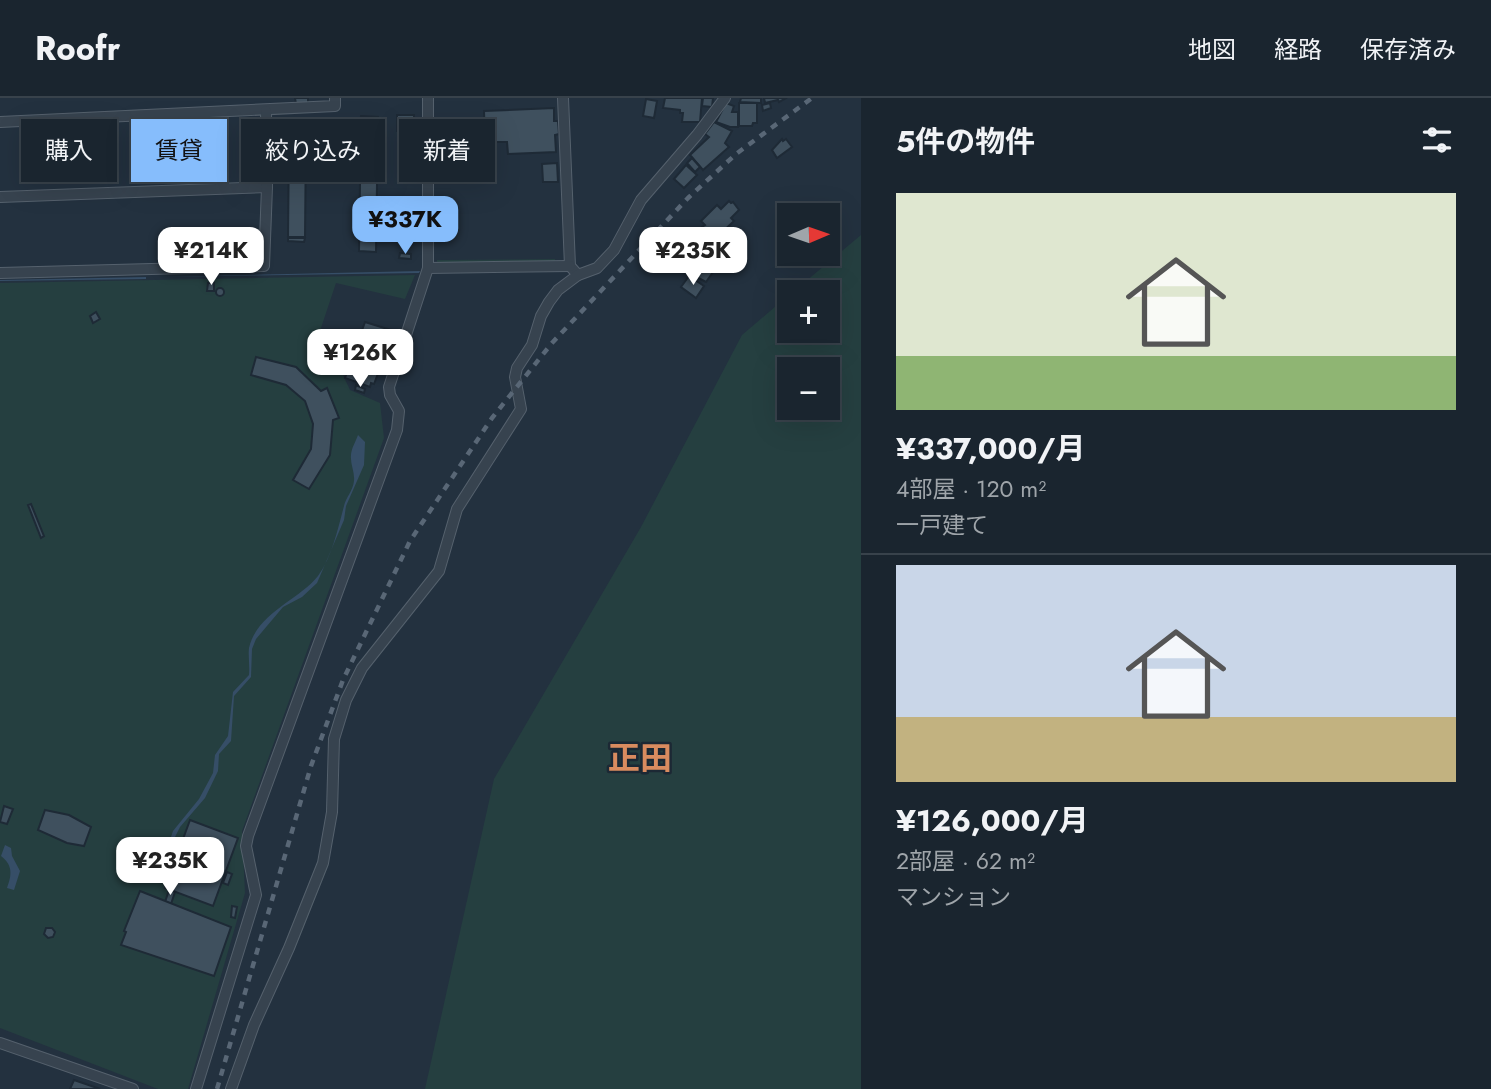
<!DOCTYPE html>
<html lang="ja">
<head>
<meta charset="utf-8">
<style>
	body { margin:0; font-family:Jost,"Noto Sans JP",sans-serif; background:#232d37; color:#f1f3f6; height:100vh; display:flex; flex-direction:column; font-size:26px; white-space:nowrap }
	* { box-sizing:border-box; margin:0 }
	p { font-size:23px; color:#9fa5aa }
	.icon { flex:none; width:38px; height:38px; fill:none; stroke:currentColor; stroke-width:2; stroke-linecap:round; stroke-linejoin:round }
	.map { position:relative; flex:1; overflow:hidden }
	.side { display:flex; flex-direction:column; background:#1a252f; width:630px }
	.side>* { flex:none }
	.banner { position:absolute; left:21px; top:21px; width:665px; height:63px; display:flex; gap:14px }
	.needle { width:46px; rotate:88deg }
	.tools { position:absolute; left:777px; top:105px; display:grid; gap:14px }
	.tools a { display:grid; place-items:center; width:63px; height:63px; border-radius:0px; background:#1a252f; box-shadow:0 7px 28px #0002,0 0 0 2px #38424b; font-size:35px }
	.price { position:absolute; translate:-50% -60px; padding:0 16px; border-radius:14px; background:#fff; color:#222; font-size:23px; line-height:46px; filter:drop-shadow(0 2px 4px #0008) }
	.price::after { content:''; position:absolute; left:50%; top:42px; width:21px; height:16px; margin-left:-10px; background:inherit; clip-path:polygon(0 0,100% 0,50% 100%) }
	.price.current { background:#86bdfc; color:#111 }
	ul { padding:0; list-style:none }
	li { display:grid; align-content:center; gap:14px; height:371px; padding:0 35px }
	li+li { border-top:2px solid #38424b }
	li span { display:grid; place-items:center; height:217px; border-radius:0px; color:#555 }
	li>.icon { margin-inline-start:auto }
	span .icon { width:126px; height:126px; fill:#fffc; stroke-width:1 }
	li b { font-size:30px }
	h2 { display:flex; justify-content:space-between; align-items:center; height:84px; padding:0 35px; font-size:30px }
	.pill { padding:0 24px; border-radius:0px; background:#1a252f; box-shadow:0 7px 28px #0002,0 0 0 2px #38424b; font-size:24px; line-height:63px }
	.pill.current { background:#86bdfc; color:#111 }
	header { display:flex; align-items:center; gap:42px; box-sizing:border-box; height:98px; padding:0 35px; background:#1a252f; border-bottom:2px solid #38424b }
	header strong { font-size:33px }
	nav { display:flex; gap:38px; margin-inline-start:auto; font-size:24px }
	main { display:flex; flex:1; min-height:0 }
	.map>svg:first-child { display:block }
	.green { fill:#253f40; fill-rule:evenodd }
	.water { fill:#364e67 }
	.building { fill:#3f505e; stroke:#1e2a36; stroke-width:2 }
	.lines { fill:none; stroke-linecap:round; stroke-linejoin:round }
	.street-casing { stroke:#55616d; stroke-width:12 }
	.street { stroke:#37434f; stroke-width:10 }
	.rail { stroke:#596776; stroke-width:4.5; stroke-dasharray:7 7; stroke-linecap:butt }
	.labels { text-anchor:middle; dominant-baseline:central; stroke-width:5; stroke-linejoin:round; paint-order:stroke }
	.quarter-label { font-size:32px; font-weight:bold; fill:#d98b5f; stroke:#1c2834 }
</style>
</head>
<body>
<header>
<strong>Roofr</strong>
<nav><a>地図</a><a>経路</a><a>保存済み</a></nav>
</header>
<main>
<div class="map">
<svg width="861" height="991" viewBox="0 0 861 991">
	<rect width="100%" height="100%" fill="#23313f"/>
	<g class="green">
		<path d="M 861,137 L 861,991 L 425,991 L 494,681 L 641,429 L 742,237 L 789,197 L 789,233 L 828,233 L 828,194 L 793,194 ZM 789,271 L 828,271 L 828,310 L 789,310 Z"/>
		<path d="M 555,161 L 555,166 L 437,165 L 437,162 Z"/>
		<path d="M 415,177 L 405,201 L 336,185 L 313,254 L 336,262 L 350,292 L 380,305 L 384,340 L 242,733 L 245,795 L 188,991 L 158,991 L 0,930 L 0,185 Z"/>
	</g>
	<g class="water">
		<path d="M 420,173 L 419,175 L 162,179 Z"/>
		<path d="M 146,179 L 146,181 L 0,183 L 0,182 Z"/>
		<path d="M 358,337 L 365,344 L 364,367 L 346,408 L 344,422 L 317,485 L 302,499 L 283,509 L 256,541 L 252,551 L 251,579 L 234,598 L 231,643 L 219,656 L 218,673 L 205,700 L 180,729 L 170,749 L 151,760 L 153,773 C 146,779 137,784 127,780 L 126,777 L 137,768 L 142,752 C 151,749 162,751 169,745 L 173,733 L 199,701 L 213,675 L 215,657 L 228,638 L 233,594 L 249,577 C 250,568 248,559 249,550 C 257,515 299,502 318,478 C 332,459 338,430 344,408 C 346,399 353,393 354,383 C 355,374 350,366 351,357 C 351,351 356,343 358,337 Z"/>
		<path d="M 5,747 L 11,750 L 12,758 L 20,773 L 14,792 L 7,790 C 12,777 13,767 1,758 Z"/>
	</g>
	<g class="building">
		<path d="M 295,0 L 308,0 L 308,5 L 296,6 Z"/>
		<path d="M 665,0 L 702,0 L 700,24 L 682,24 L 683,15 L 680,15 L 680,12 L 663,10 Z"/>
		<path d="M 703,0 L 713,0 L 712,9 L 702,8 Z"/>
		<path d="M 741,0 L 761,0 L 761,5 L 740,4 Z"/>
		<path d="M 764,0 L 786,0 L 779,4 L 778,2 L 765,5 Z"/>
		<path d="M 646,1 L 657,3 L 654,20 L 643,18 Z"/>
		<path d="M 726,5 L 734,8 L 732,14 L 738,14 L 738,29 L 730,29 L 716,24 Z"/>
		<path d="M 739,5 L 757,5 L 757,25 L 753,25 L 752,28 L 739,28 Z"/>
		<path d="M 770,5 L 771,10 L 763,13 L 762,7 Z"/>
		<path d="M 554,10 L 554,23 L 558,23 L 559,36 L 555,37 L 556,54 L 508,56 L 507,44 L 485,44 L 484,13 Z"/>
		<rect x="397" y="17" width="17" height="16"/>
		<path d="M 361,18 L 378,19 L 376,154 L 359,153 Z"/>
		<path d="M 714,24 L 732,33 L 725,45 L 729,49 L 703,72 L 690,57 L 709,39 L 705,36 Z"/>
		<rect x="328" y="34" width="7" height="34"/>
		<path d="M 289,38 L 306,38 L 305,139 L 288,139 Z"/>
		<path d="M 782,41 L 783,43 L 786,41 L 792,49 L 777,60 L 772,52 Z"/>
		<path d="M 400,49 L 407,49 L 406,84 L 399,84 Z"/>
		<path d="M 692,60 L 700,69 L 695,74 L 687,65 Z"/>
		<path d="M 557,65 L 558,84 L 543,84 L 542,66 Z"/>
		<path d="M 686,67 L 697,77 L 684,90 L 674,81 Z"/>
		<path d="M 729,103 L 731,105 L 733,104 L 739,112 L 731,120 L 734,123 L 717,139 L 713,135 L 710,137 L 702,129 L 705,127 L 701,123 L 717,107 L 721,111 Z"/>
		<path d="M 397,107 L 404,107 L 404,111 L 411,111 L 411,135 L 401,135 L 401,138 L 397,138 Z"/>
		<path d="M 288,140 L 305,140 L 304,144 L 288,143 Z"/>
		<path d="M 686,147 L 693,156 L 686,162 L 679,153 Z"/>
		<path d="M 400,155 L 411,156 L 411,161 L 399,160 Z"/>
		<path d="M 698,155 L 718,167 L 706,184 L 689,175 L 692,171 L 689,169 Z"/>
		<path d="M 689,178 L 704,188 L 696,200 L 681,189 Z"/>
		<path d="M 208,185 L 214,185 L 214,193 L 207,193 Z"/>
		<circle cx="220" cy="194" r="4"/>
		<path d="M 96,214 L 100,221 L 93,225 L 90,218 Z"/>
		<path d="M 365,224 L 394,233 L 374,286 L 371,285 L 370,289 L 345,280 Z"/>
		<path d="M 256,259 L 296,269 L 321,293 L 327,290 L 339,320 L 333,322 L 330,357 L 309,391 L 293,382 L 311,351 L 313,326 L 305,303 L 286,287 L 251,277 Z"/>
		<path d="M 356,287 L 365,291 L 364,295 L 355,292 Z"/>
		<path d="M 31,406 L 44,438 L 41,440 L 28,407 Z"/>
		<path d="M 4,708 L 13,711 L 7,726 L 0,724 Z"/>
		<path d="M 45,712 L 69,717 L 91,729 L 84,748 L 67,745 L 38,732 Z"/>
		<path d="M 190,722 L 238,740 L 213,808 L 165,790 Z"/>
		<path d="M 227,774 L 232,776 L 228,787 L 223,785 Z"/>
		<path d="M 169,792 L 175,794 L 171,806 L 165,804 Z"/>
		<path d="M 140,793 L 231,829 L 214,878 L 121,847 L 126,834 L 124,833 Z"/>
		<path d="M 232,808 L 237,809 L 235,820 L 231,819 Z"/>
		<path d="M 46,830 L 52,830 L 55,834 L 53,839 L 48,840 L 44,836 Z"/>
		<path d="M 74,982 L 100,991 L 70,991 Z"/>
	</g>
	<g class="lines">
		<g class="street-casing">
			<g id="street">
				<path d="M 563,0 L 570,168 L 578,177"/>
				<path d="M 0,24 L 335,8 L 335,0"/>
				<path d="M 0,99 L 267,89"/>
				<path d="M 428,170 L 570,168"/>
				<path d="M 0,175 L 264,168 L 267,89 L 266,13"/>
				<path d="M 0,945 L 133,991"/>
				<path d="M 196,991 L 256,797 L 246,748 L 248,738 L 397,332 L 399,313 L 390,297 L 389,289 L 428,170 L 428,0"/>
				<path d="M 231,991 L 254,927 L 289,850 L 323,765 L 332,714 L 334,641 L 346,602 L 362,570 L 439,473 L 457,411 L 521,311 L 515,279 L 517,270 L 532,247 L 541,218 L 549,204 L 558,192 L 578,177 L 597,170 L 614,152 L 641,102 L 697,37 L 725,0"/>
			</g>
		</g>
		<use href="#street" class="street"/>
		<path class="rail" d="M 217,991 L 311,668 L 343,582 L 410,443 L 492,320 L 552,245 L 688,100 L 736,56 L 812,0"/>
	</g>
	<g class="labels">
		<g class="quarter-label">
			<text x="640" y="660">正田</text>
		</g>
	</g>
</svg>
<div class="tools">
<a><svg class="needle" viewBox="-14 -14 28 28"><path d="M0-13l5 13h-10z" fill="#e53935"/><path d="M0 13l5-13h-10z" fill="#9fa5aa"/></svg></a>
<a>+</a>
<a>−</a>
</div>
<b class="price current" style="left:405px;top:158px">¥337K</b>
<b class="price" style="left:211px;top:189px">¥214K</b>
<b class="price" style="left:693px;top:189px">¥235K</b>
<b class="price" style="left:360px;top:291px">¥126K</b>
<b class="price" style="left:170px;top:799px">¥235K</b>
<div class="banner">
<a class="pill">購入</a>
<a class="pill current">賃貸</a>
<a class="pill">絞り込み</a>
<a class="pill">新着</a>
</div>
</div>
<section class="side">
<h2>5件の物件<svg class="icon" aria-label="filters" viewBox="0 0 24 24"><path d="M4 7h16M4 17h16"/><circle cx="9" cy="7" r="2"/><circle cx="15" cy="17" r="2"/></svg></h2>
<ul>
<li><span style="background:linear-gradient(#dfe7d0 75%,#8fb573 0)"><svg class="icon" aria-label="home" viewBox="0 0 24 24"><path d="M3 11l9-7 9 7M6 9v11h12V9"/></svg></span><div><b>¥337,000/月</b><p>4部屋 · 120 m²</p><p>一戸建て</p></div></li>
<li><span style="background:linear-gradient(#c9d6e8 70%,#c2b280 0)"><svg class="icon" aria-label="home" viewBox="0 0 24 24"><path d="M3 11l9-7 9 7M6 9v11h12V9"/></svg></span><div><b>¥126,000/月</b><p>2部屋 · 62 m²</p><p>マンション</p></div></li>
</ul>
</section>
</main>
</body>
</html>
